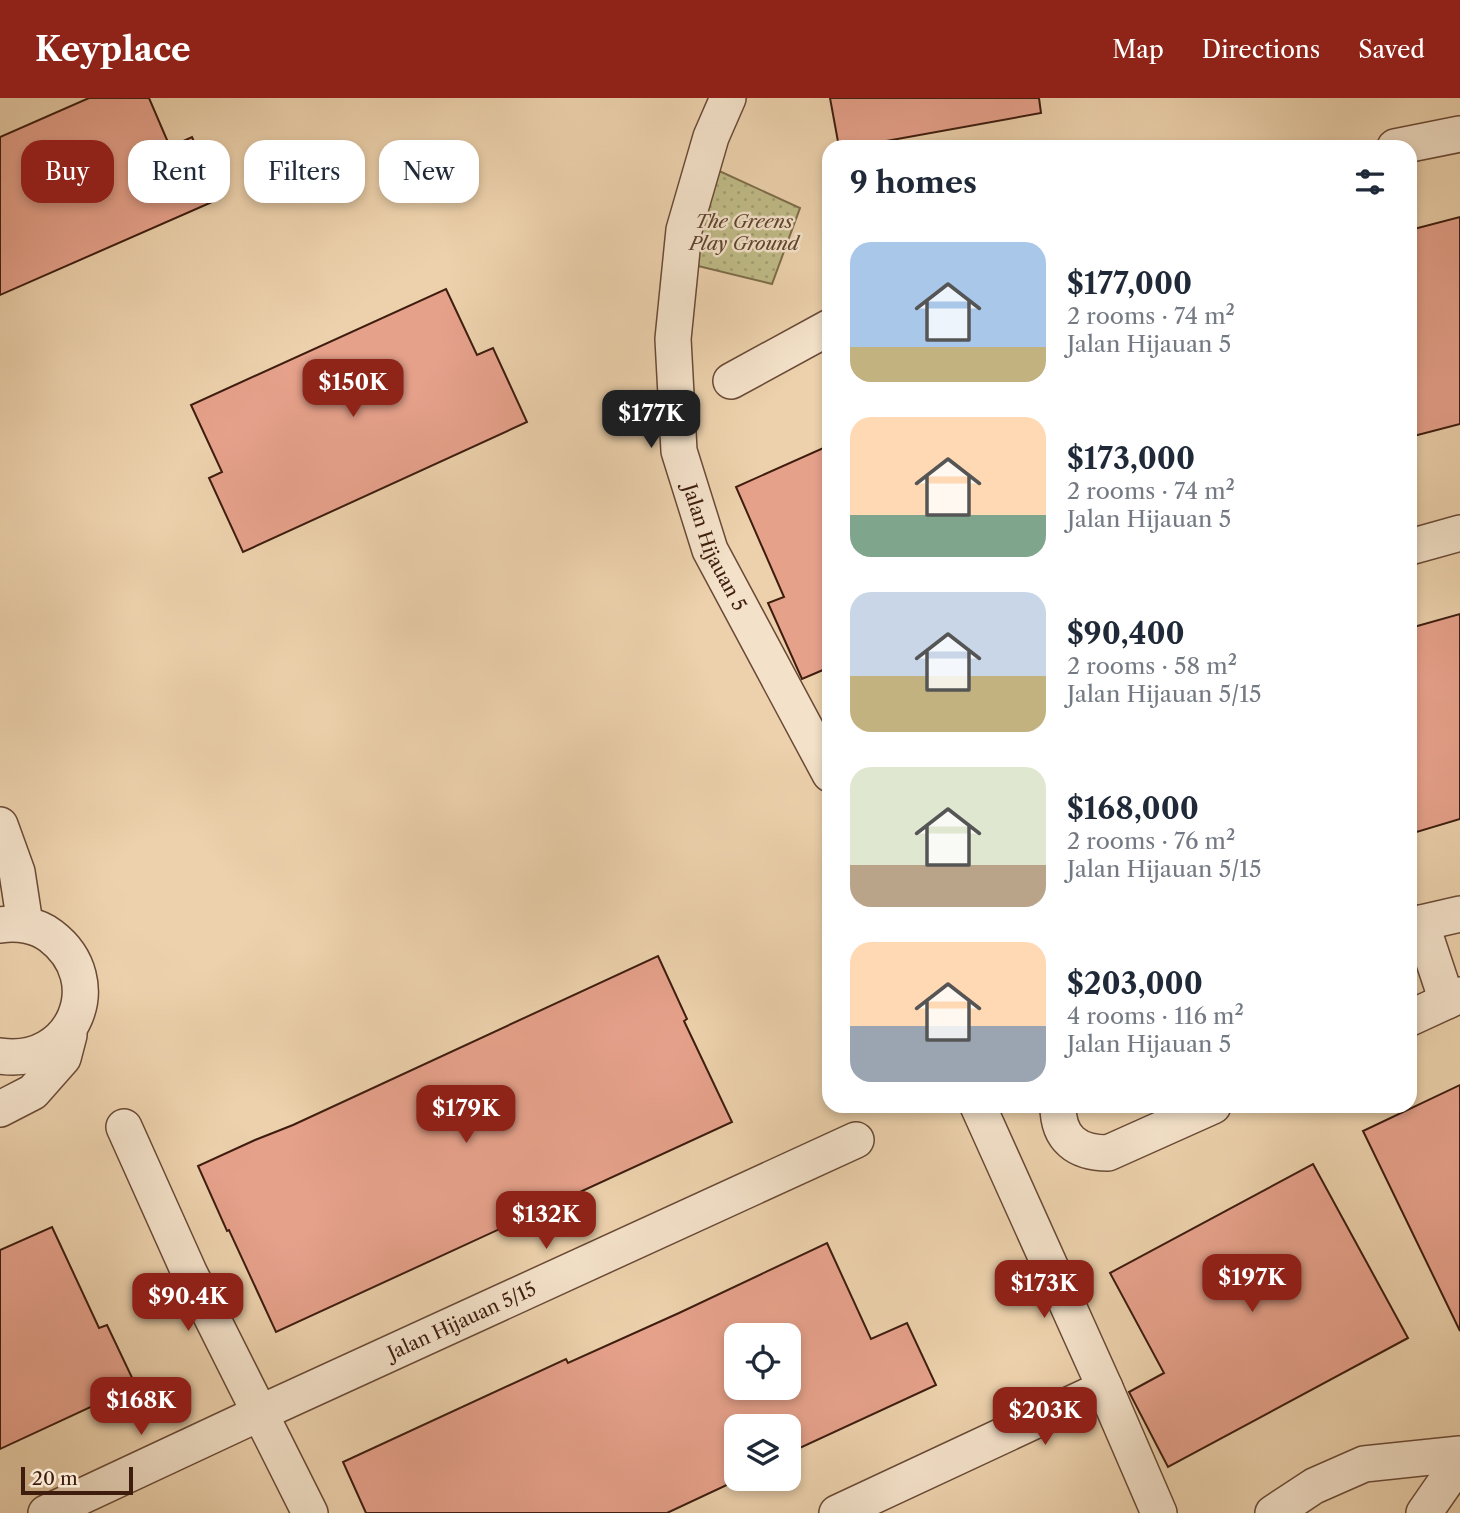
<!DOCTYPE html>
<html lang="en">
<head>
<meta charset="utf-8">
<style>
	body { margin:0; font-family:"Libre Caslon Text",serif; background:#f6f6f7; color:#1f2937; height:100vh; display:flex; flex-direction:column; font-size:26px; white-space:nowrap }
	* { box-sizing:border-box; margin:0 }
	p { font-size:23px; color:#747a83 }
	.icon { flex:none; width:38px; height:38px; fill:none; stroke:currentColor; stroke-width:2; stroke-linecap:round; stroke-linejoin:round }
	.map { position:relative; flex:1; overflow:hidden }
	.panel { position:absolute; left:822px; top:42px; width:595px; height:973px; display:flex; flex-direction:column; background:#fff; border-radius:21px; box-shadow:0 4px 10px #0003 }
	.panel>* { flex:none }
	.banner { position:absolute; left:21px; top:42px; width:665px; height:63px; display:flex; gap:14px }
	.buttons { position:absolute; left:724px; top:1225px; display:grid; gap:14px }
	.buttons a { display:grid; place-items:center; width:77px; height:77px; border-radius:14px; background:#fff; box-shadow:0 4px 10px #0003; font-size:35px }
	.scale { position:absolute; left:21px; bottom:18px; width:112px; box-sizing:border-box; padding-left:7px; border:4px solid #3e1d0f; border-top:0; font-size:19px; line-height:24px; white-space:nowrap; color:#3e1d0f; -webkit-text-stroke:5px #f3e1c9; paint-order:stroke }
	.price { position:absolute; translate:-50% -60px; padding:0 16px; border-radius:14px; background:#8f2418; color:#fff; font-size:23px; line-height:46px; filter:drop-shadow(0 2px 4px #0008) }
	.price::after { content:''; position:absolute; left:50%; top:42px; width:21px; height:16px; margin-left:-10px; background:inherit; clip-path:polygon(0 0,100% 0,50% 100%) }
	.price.active { background:#222; color:#fff }
	ul { padding:0; list-style:none }
	li { display:flex; align-items:center; gap:21px; height:175px; padding:0 28px }
	li span { display:grid; place-items:center; flex:none; width:196px; height:140px; border-radius:21px; color:#555 }
	li>.icon { margin-inline-start:auto }
	span .icon { width:84px; height:84px; fill:#fffc; stroke-width:1 }
	li b { font-size:30px }
	h2 { display:flex; justify-content:space-between; align-items:center; height:84px; padding:0 28px; font-size:30px }
	.tag { padding:0 24px; border-radius:21px; background:#fff; box-shadow:0 4px 10px #0003; font-size:24px; line-height:63px }
	.tag.active { background:#8f2418; color:#fff }
	header { display:flex; align-items:center; gap:42px; box-sizing:border-box; height:98px; padding:0 35px; background:#8f2418; color:#fff }
	header strong { font-size:33px }
	nav { display:flex; gap:38px; margin-inline-start:auto; font-size:24px }
	.map>svg:first-child { display:block }
	.park { fill:url(#park-dots); stroke:#7e6c4a; stroke-width:2 }
	.building { fill:#e6a18b; stroke:#3e1d0f; stroke-width:2; fill-rule:evenodd }
	.lines { fill:none; stroke-linecap:round; stroke-linejoin:round }
	.minor-casing { stroke:#6a4a36; stroke-width:38 }
	.minor { stroke:#f3e1c9; stroke-width:35 }
	.labels { text-anchor:middle; dominant-baseline:central; stroke-width:5; stroke-linejoin:round; paint-order:stroke }
	.park-label { font-size:19px; font-style:italic; fill:#5e442d; stroke:#f3e1c9 }
	.street-label { font-size:19px; fill:#3e1d0f; stroke:#f3e1c9 }
</style>
</head>
<body>
<header>
<strong>Keyplace</strong>
<nav><a>Map</a><a>Directions</a><a>Saved</a></nav>
</header>
<div class="map">
<svg width="1460" height="1415" viewBox="0 0 1460 1415">
	<defs>
		<pattern id="park-dots" width="8" height="8" patternUnits="userSpaceOnUse" patternTransform="scale(1.75)"><rect width="8" height="8" fill="#beba86"/><path d="M2 2h.1M6 6h.1" fill="none" stroke="#a49f72" stroke-width="1.8" stroke-linecap="round"/></pattern>
	</defs>
	<rect width="100%" height="100%" fill="#ecd1ac"/>
	<filter id="stains"><feTurbulence type="fractalNoise" baseFrequency=".00286" numOctaves="4"/><feColorMatrix values="0 0 0 0 .2 0 0 0 0 .09 0 0 0 0 .02 0 0 0 .5 -.17"/></filter>
	<radialGradient id="worn" r=".72"><stop offset=".6" stop-color="#630" stop-opacity="0"/><stop offset="1" stop-color="#630" stop-opacity=".3"/></radialGradient>
	<path class="park" d="M 704,66 L 800,110 L 772,186 L 698,168 Z"/>
	<g class="building">
		<path d="M 89,0 L 149,0 L 170,49 L 192,39 L 219,101 L 0,197 L 0,39 Z"/>
		<path d="M 830,0 L 1039,0 L 1041,15 L 853,49 L 839,49 Z"/>
		<path d="M 1460,119 L 1460,326 L 1410,339 L 1410,132 Z"/>
		<path d="M 446,191 L 477,257 L 493,250 L 527,324 L 243,454 L 209,380 L 222,374 L 191,307 Z"/>
		<path d="M 830,347 L 830,569 L 802,581 L 768,505 L 784,499 L 736,389 Z"/>
		<path d="M 1460,516 L 1460,721 L 1410,736 L 1410,530 Z"/>
		<path d="M 658,858 L 687,921 L 684,923 L 732,1024 L 276,1234 L 229,1132 L 227,1133 L 198,1068 L 255,1042 L 293,1027 Z"/>
		<path d="M 1460,987 L 1460,1233 L 1363,1033 Z"/>
		<path d="M 1313,1066 L 1408,1240 L 1168,1369 L 1129,1294 L 1164,1275 L 1110,1175 Z"/>
		<path d="M 52,1129 L 99,1230 L 107,1227 L 136,1288 L 0,1351 L 0,1152 Z"/>
		<path d="M 827,1145 L 871,1241 L 907,1225 L 936,1287 L 789,1355 L 789,1328 L 737,1328 L 737,1380 L 728,1383 L 729,1386 L 667,1415 L 366,1415 L 343,1364 L 566,1261 L 568,1265 L 679,1215 ZM 737,1237 L 789,1237 L 789,1290 L 737,1290 Z"/>
	</g>
	<g class="lines">
		<g class="minor-casing">
			<g id="minor">
				<path id="s1" d="M 728,0 L 711,39 L 684,132 L 673,241 L 679,353 L 710,452 L 830,676"/>
				<path d="M 1395,49 L 1460,36"/>
				<path d="M 731,283 L 830,229"/>
				<path d="M 1410,449 L 1460,435"/>
				<path d="M 0,727 L 17,774 L 25,826"/>
				<path d="M 1421,825 L 1447,903"/>
				<path d="M 0,827 C 17,824 37,827 51,838 C 110,883 73,969 0,958"/>
				<path d="M 1410,830 L 1421,825 L 1460,816"/>
				<path d="M 1410,920 L 1460,897"/>
				<path d="M 978,1008 L 1105,1290 L 1159,1415"/>
				<path d="M 1058,1008 C 1058,1041 1077,1055 1108,1055 L 1213,1008"/>
				<path d="M 0,1011 L 33,994 L 63,960 L 69,937"/>
				<path d="M 124,1029 L 189,1174 L 310,1415"/>
				<path id="s2" d="M 46,1415 L 260,1315 L 856,1042"/>
				<path d="M 837,1415 L 1105,1290"/>
				<path d="M 1273,1415 L 1314,1388 L 1364,1366 L 1460,1356"/>
				<path d="M 1424,1415 L 1460,1363"/>
			</g>
		</g>
		<use href="#minor" class="minor"/>
	</g>
	<g class="labels">
		<g class="park-label">
			<text x="744" y="123">The Greens<tspan x="744" dy="22">Play Ground</tspan></text>
		</g>
		<g class="street-label">
			<text stroke="none"><textPath href="#s1" startOffset="464">Jalan Hijauan 5</textPath></text>
			<text stroke="none"><textPath href="#s2" startOffset="458">Jalan Hijauan 5/15</textPath></text>
		</g>
	</g>
	<rect width="100%" height="100%" filter="url(#stains)"/>
	<rect width="100%" height="100%" fill="url(#worn)"/>
</svg>
<div class="buttons">
<a><svg class="icon" aria-label="locate" viewBox="0 0 24 24"><circle cx="12" cy="12" r="6"/><path d="M12 2v4M12 18v4M2 12h4M18 12h4"/></svg></a>
<a><svg class="icon" aria-label="layers" viewBox="0 0 24 24"><path d="M12 4l9 5-9 5-9-5zM3 14l9 5 9-5"/></svg></a>
</div>
<div class="scale">20 m</div>
<b class="price" style="left:353px;top:321px">$150K</b>
<b class="price active" style="left:651px;top:352px">$177K</b>
<b class="price" style="left:466px;top:1047px">$179K</b>
<b class="price" style="left:546px;top:1153px">$132K</b>
<b class="price" style="left:1252px;top:1216px">$197K</b>
<b class="price" style="left:1044px;top:1222px">$173K</b>
<b class="price" style="left:188px;top:1235px">$90.4K</b>
<b class="price" style="left:141px;top:1339px">$168K</b>
<b class="price" style="left:1045px;top:1349px">$203K</b>
<div class="banner">
<a class="tag active">Buy</a>
<a class="tag">Rent</a>
<a class="tag">Filters</a>
<a class="tag">New</a>
</div>
<section class="panel">
<h2>9 homes<svg class="icon" aria-label="filters" viewBox="0 0 24 24"><path d="M4 7h16M4 17h16"/><circle cx="9" cy="7" r="2"/><circle cx="15" cy="17" r="2"/></svg></h2>
<ul>
<li><span style="background:linear-gradient(#a9c7e8 75%,#c2b280 0)"><svg class="icon" aria-label="home" viewBox="0 0 24 24"><path d="M3 11l9-7 9 7M6 9v11h12V9"/></svg></span><div><b>$177,000</b><p>2 rooms · 74 m²</p><p>Jalan Hijauan 5</p></div></li>
<li><span style="background:linear-gradient(#ffd9b3 70%,#7fa58c 0)"><svg class="icon" aria-label="home" viewBox="0 0 24 24"><path d="M3 11l9-7 9 7M6 9v11h12V9"/></svg></span><div><b>$173,000</b><p>2 rooms · 74 m²</p><p>Jalan Hijauan 5</p></div></li>
<li><span style="background:linear-gradient(#c9d6e8 60%,#c2b280 0)"><svg class="icon" aria-label="home" viewBox="0 0 24 24"><path d="M3 11l9-7 9 7M6 9v11h12V9"/></svg></span><div><b>$90,400</b><p>2 rooms · 58 m²</p><p>Jalan Hijauan 5/15</p></div></li>
<li><span style="background:linear-gradient(#dfe7d0 70%,#b9a48a 0)"><svg class="icon" aria-label="home" viewBox="0 0 24 24"><path d="M3 11l9-7 9 7M6 9v11h12V9"/></svg></span><div><b>$168,000</b><p>2 rooms · 76 m²</p><p>Jalan Hijauan 5/15</p></div></li>
<li><span style="background:linear-gradient(#ffd9b3 60%,#9aa5b1 0)"><svg class="icon" aria-label="home" viewBox="0 0 24 24"><path d="M3 11l9-7 9 7M6 9v11h12V9"/></svg></span><div><b>$203,000</b><p>4 rooms · 116 m²</p><p>Jalan Hijauan 5</p></div></li>
</ul>
</section>
</div>
</body>
</html>
